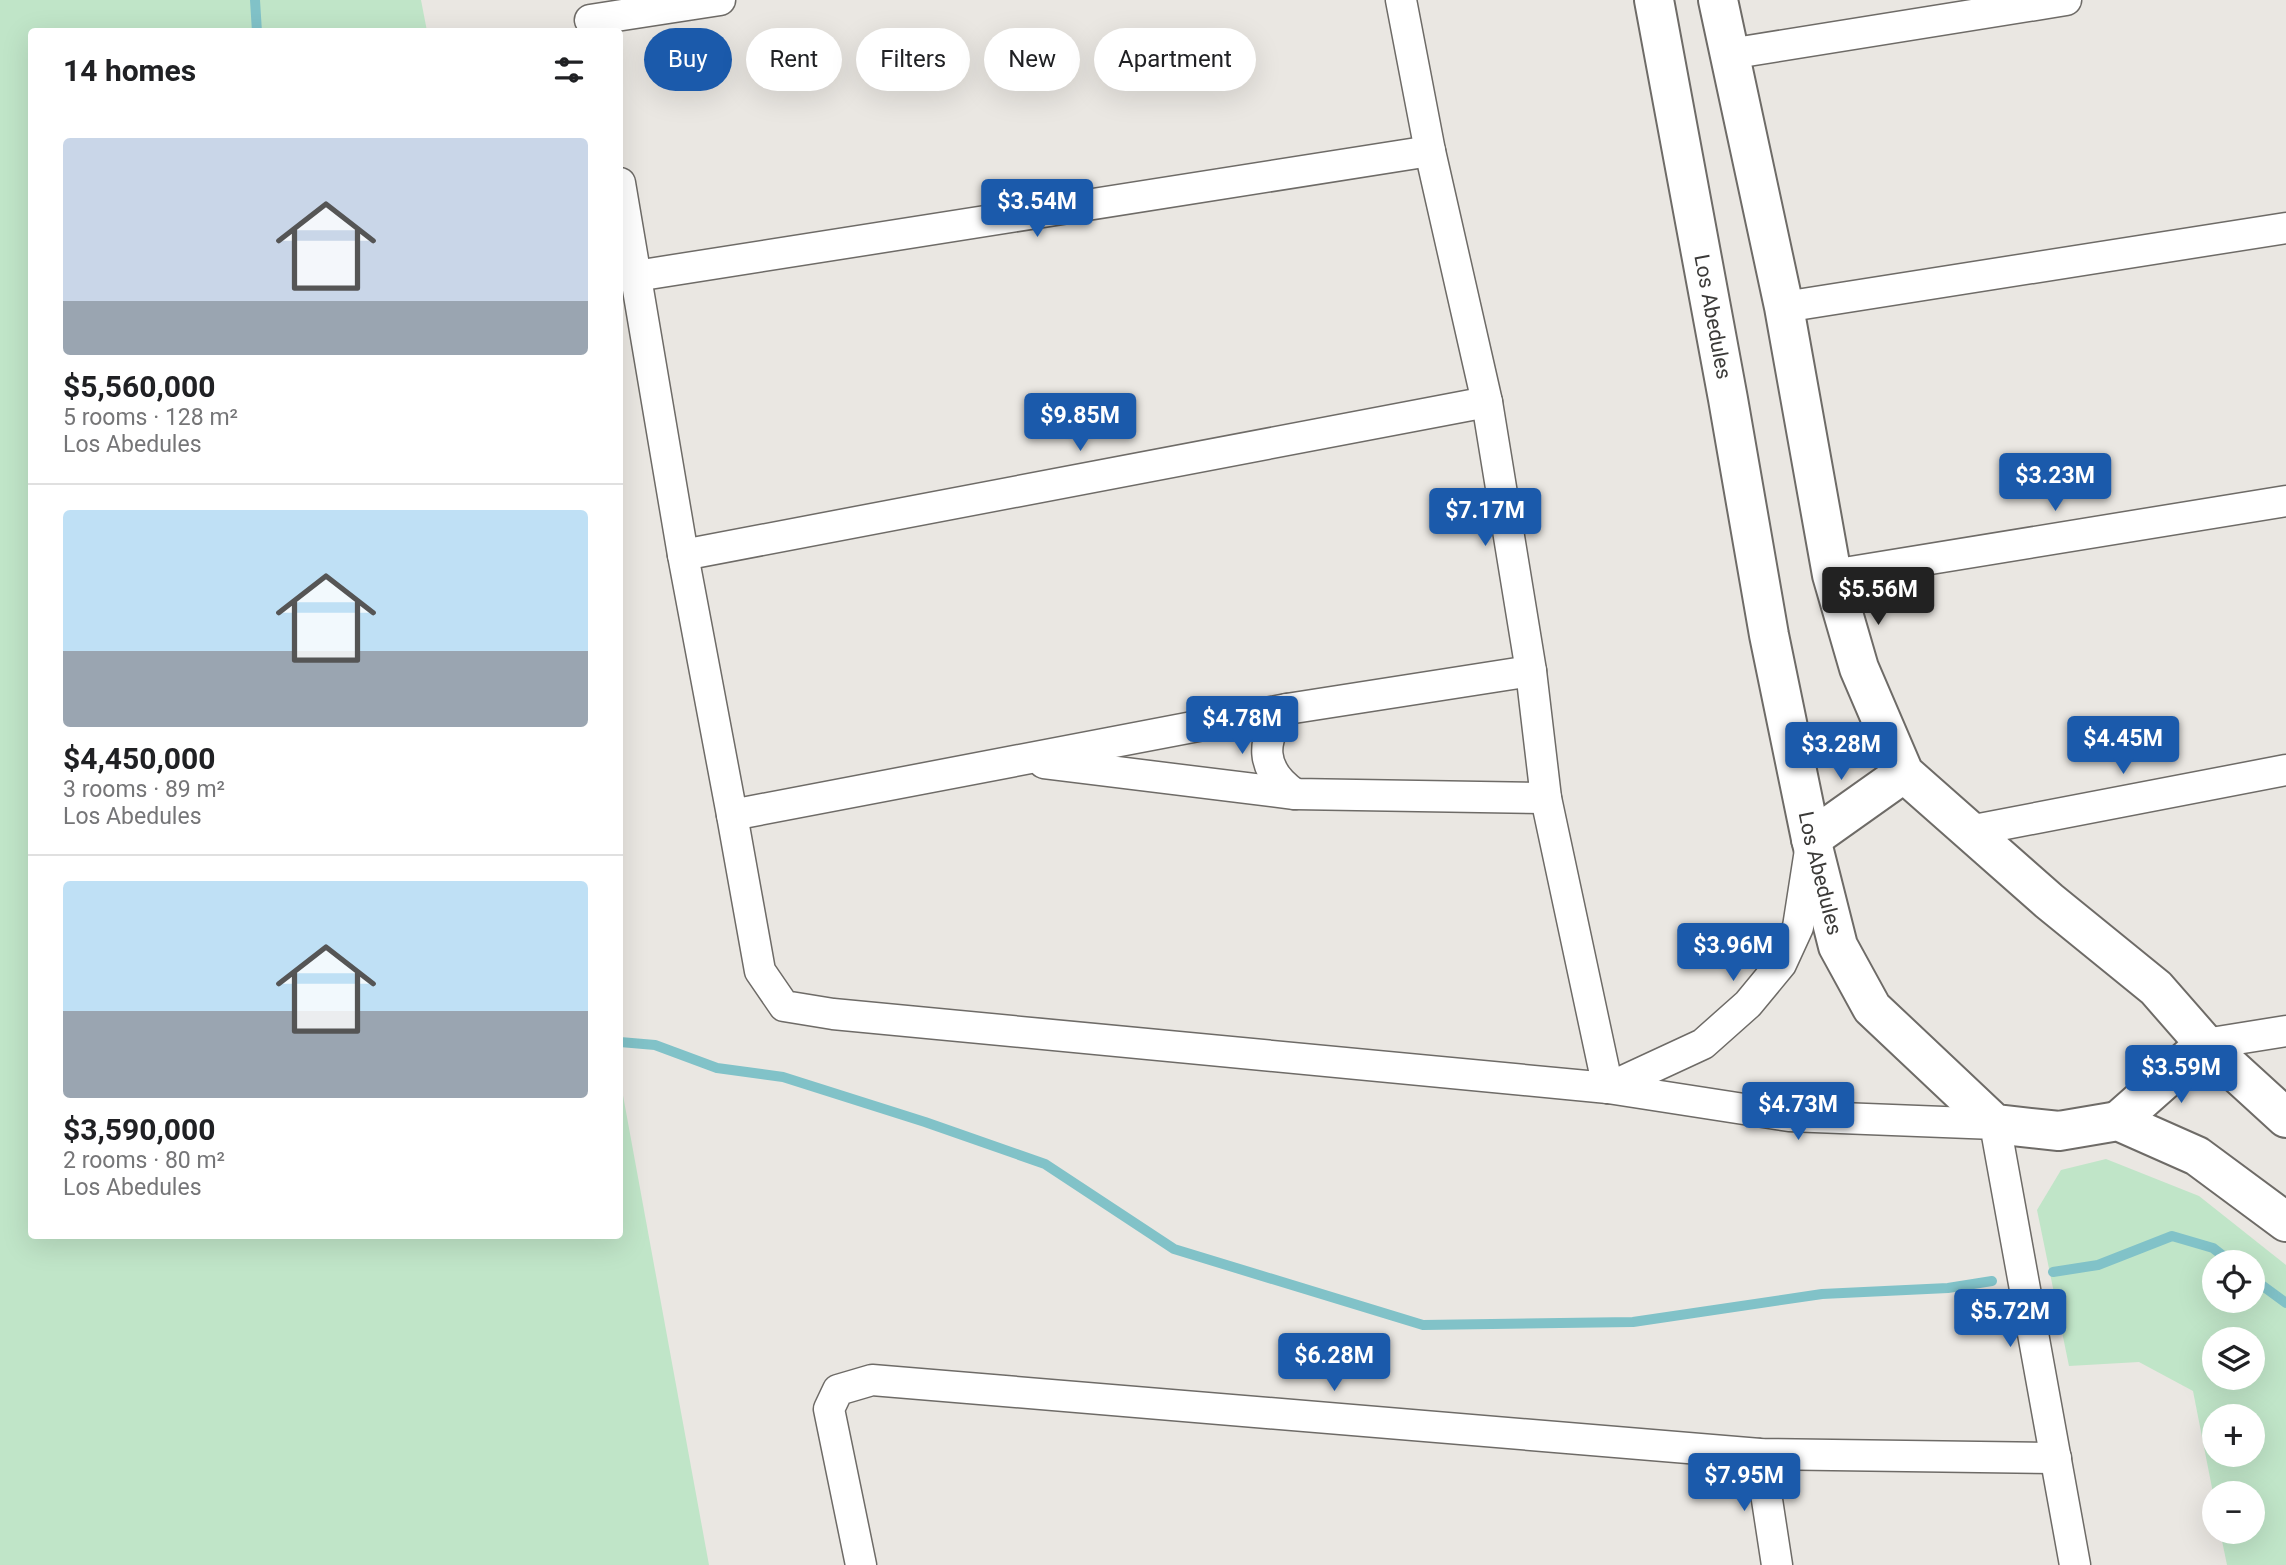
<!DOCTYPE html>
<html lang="en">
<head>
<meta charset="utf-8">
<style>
	body { margin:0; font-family:Roboto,sans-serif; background:#f6f6f6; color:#202124; height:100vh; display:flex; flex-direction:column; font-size:26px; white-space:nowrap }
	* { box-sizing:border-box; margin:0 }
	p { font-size:23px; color:#757577 }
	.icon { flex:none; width:38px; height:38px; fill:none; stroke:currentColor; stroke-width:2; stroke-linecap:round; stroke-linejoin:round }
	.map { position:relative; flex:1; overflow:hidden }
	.drawer { position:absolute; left:28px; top:28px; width:595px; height:1211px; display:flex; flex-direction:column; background:#fff; border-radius:7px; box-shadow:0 7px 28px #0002 }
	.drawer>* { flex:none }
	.top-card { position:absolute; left:644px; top:28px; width:665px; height:63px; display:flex; gap:14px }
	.fabs { position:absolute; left:2202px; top:1250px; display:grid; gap:14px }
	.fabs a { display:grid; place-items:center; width:63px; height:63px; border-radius:50%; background:#fff; box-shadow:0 7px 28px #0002; font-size:35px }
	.price { position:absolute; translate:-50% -60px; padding:0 16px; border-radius:7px; background:#1b5aab; color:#fff; font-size:23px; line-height:46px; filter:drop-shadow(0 2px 4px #0008) }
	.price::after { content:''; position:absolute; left:50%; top:42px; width:21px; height:16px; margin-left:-10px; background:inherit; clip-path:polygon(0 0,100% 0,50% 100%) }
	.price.on { background:#222; color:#fff }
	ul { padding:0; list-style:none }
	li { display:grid; align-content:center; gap:14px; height:371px; padding:0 35px }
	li+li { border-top:2px solid #e0e0e0 }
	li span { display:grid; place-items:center; height:217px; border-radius:7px; color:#555 }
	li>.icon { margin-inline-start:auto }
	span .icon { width:126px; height:126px; fill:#fffc; stroke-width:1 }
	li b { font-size:30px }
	h2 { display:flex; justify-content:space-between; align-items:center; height:84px; padding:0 35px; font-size:30px }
	.chip { padding:0 24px; border-radius:32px; background:#fff; box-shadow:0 7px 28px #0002; font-size:24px; line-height:63px }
	.chip.on { background:#1b5aab; color:#fff }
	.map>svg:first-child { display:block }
	.green { fill:#c0e5c8; fill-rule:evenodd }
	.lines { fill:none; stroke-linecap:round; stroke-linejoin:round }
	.stream { stroke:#81c2c8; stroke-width:10 }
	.minor-casing { stroke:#6e6b67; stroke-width:33 }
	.tertiary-casing { stroke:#6e6b67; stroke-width:42 }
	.minor { stroke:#fff; stroke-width:30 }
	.tertiary { stroke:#fff; stroke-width:38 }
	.labels { text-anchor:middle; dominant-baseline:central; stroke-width:5; stroke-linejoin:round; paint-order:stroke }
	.street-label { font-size:21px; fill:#3b3a38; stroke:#f8f4ef }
</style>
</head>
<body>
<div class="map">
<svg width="2286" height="1565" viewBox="0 0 2286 1565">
	<rect width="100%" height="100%" fill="#eae7e2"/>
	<g class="green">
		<path d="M 0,0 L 421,0 L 427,31 L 32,32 L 32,1236 L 620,1236 L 620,1079 L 709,1565 L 0,1565 Z"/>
		<path d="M 2106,1159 L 2199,1196 L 2286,1265 L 2286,1565 L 2227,1565 L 2220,1531 L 2252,1531 L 2252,1493 L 2214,1493 L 2214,1498 L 2193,1391 L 2139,1362 L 2069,1366 L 2037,1210 L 2061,1170 ZM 2214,1262 L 2252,1262 L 2252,1300 L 2214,1300 ZM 2214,1339 L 2252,1339 L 2252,1377 L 2214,1377 ZM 2214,1416 L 2252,1416 L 2252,1454 L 2214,1454 Z"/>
	</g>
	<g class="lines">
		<g class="stream">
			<path d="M 255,0 L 257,32"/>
			<path d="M 620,1042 L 655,1045 L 717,1068 L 783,1077 L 925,1122 L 1045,1164 L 1174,1249 L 1423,1325 L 1633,1322 L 1822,1294 L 1948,1288 L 1992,1281"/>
			<path d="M 2053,1272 L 2098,1265 L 2172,1236 L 2213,1248 L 2231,1262"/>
			<path d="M 2252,1278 L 2286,1303"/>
		</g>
		<g class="minor-casing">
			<g id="minor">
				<path d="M 1401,0 L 1430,151 L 1487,402 L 1531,671 L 1546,798 L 1608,1088"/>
				<path d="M 590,20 L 720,0"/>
				<path d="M 1729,54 L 2066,0"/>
				<path d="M 620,183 L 683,555 L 732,815 L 1287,709 L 1531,671"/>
				<path d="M 636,276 L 1430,151"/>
				<path d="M 1784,307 L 2286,228"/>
				<path d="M 683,555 L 1487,402"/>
				<path d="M 1832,575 L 2286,501"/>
				<path d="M 1287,709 C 1259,739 1260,770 1295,794"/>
				<path d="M 1044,763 L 1295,794 L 1546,798"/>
				<path d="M 732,815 L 760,971 L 784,1006 L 833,1014 L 1608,1088 L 1789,1116 L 1995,1124 L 2075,1565"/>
				<path d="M 1969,831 L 2286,770"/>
				<path d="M 2205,1044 L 2286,1031"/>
				<path d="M 1608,1088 L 1703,1044 L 1748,1004 L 1781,964 L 1798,927 L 1810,850"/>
				<path d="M 1760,1454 L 1777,1565"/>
				<path d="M 861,1565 L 829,1409 L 838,1390 L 872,1380 L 1760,1454 L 2056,1458"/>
			</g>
		</g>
		<g class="tertiary-casing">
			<g id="tertiary">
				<path id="s1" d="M 1654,0 L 1728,399 L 1769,635 L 1811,839 L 1838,946 L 1872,1008 L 1995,1124 L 2059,1131 L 2118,1121 L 2197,1156 L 2286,1222"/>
				<path d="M 1718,0 L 1784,307 L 1832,575 L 1859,668 L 1904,773 L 2049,901 L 2156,988 L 2205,1044 L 2286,1118"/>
				<path d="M 1811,839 L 1904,773"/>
				<path d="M 2118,1121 L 2205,1044"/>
			</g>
		</g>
		<use href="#minor" class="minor"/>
		<use href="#tertiary" class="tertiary"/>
	</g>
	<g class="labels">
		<g class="street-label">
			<text stroke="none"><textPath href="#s1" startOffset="322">Los Abedules</textPath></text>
			<text stroke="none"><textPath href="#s1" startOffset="889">Los Abedules</textPath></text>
		</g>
	</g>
</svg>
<div class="fabs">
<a><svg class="icon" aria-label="locate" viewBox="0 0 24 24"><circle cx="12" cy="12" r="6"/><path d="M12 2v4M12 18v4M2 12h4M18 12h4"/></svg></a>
<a><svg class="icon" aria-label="layers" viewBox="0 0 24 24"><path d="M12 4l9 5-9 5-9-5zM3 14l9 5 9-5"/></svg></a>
<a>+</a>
<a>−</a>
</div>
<b class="price" style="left:1037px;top:239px">$3.54M</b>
<b class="price" style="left:1080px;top:453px">$9.85M</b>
<b class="price" style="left:2055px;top:513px">$3.23M</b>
<b class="price" style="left:1485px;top:548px">$7.17M</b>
<b class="price on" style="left:1878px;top:627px">$5.56M</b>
<b class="price" style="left:1242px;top:756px">$4.78M</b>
<b class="price" style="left:2123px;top:776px">$4.45M</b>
<b class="price" style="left:1841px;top:782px">$3.28M</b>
<b class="price" style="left:1733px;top:983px">$3.96M</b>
<b class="price" style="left:2181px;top:1105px">$3.59M</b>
<b class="price" style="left:1798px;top:1142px">$4.73M</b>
<b class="price" style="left:2010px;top:1349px">$5.72M</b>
<b class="price" style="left:1334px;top:1393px">$6.28M</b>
<b class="price" style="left:1744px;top:1513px">$7.95M</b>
<div class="top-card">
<a class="chip on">Buy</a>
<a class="chip">Rent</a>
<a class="chip">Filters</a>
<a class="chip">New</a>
<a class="chip">Apartment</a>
</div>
<section class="drawer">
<h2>14 homes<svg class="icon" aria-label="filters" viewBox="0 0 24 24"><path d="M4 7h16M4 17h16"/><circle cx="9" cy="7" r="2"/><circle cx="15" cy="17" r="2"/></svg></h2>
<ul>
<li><span style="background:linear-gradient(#c9d6e8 75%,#9aa5b1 0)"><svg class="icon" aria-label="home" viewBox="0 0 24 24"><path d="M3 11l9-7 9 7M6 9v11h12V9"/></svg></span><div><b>$5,560,000</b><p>5 rooms · 128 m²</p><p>Los Abedules</p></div></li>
<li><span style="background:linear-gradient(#bfe0f5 65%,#9aa5b1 0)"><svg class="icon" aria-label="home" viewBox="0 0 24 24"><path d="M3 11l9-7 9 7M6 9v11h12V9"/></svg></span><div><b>$4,450,000</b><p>3 rooms · 89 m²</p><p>Los Abedules</p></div></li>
<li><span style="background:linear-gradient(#bfe0f5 60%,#9aa5b1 0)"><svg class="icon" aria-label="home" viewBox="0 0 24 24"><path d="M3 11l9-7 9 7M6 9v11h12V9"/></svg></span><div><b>$3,590,000</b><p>2 rooms · 80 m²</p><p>Los Abedules</p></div></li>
</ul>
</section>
</div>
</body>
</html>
